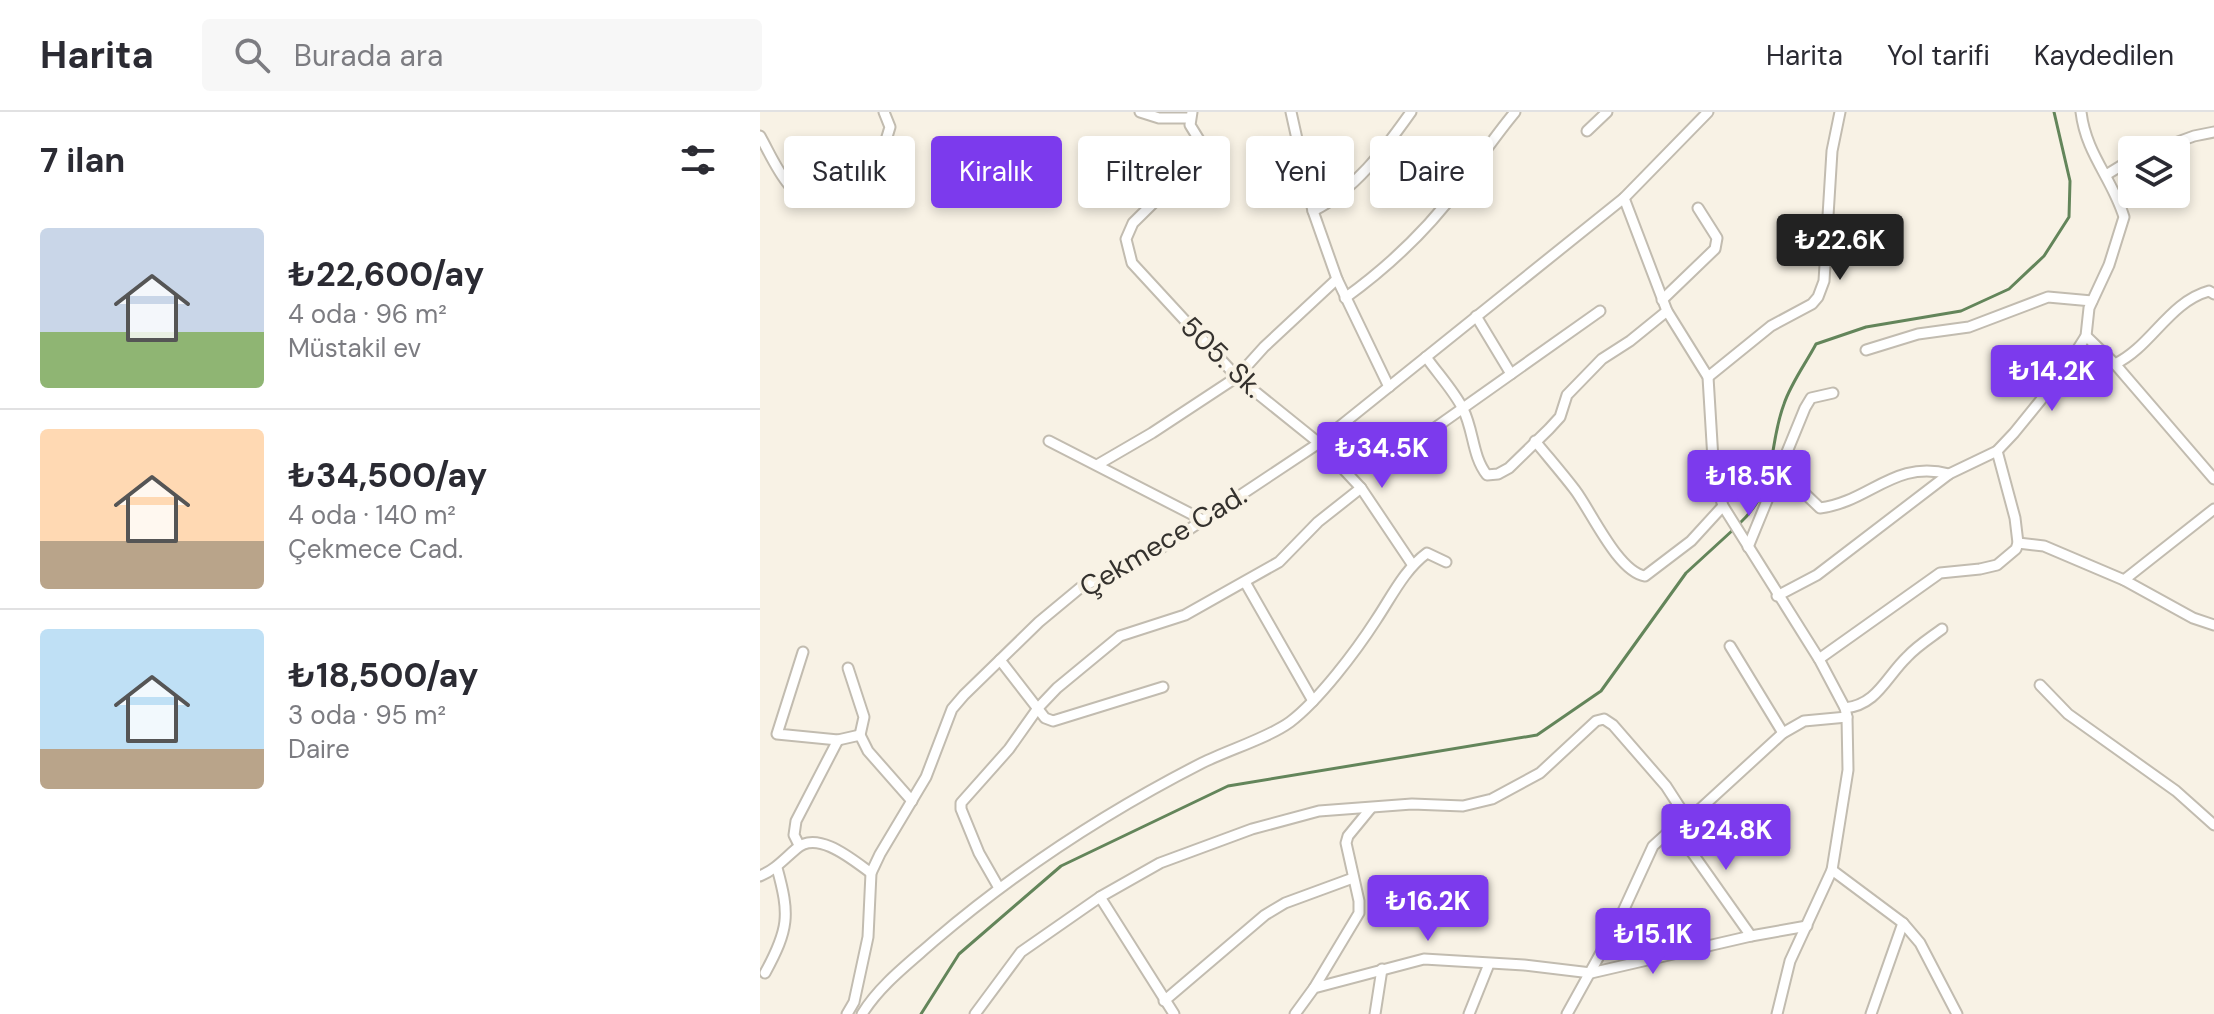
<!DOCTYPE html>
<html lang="tr">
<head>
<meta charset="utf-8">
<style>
	body { margin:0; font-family:"DM Sans",sans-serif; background:#f7f7f7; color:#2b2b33; height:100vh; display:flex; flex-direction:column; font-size:30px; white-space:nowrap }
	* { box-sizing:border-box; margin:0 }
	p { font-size:26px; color:#7c7c81 }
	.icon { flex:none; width:44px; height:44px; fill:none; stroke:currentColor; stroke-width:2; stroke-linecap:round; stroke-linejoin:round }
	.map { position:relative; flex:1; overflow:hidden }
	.side { display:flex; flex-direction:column; background:#fff; width:760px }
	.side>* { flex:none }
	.guide { position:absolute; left:24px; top:24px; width:760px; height:72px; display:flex; gap:16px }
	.fabs { position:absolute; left:1358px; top:24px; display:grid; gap:16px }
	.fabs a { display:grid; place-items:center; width:72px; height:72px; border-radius:8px; background:#fff; box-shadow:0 4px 12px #0003; font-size:40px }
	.price { position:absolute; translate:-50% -68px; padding:0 18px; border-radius:8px; background:#7c3aed; color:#fff; font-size:26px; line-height:52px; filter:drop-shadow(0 2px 4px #0008) }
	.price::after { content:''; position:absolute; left:50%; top:48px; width:24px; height:18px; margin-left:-12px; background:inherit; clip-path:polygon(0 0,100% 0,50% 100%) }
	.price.on { background:#222; color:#fff }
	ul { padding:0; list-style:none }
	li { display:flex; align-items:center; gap:24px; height:200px; padding:0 40px }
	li+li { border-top:2px solid #e1e1e2 }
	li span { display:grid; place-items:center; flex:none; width:224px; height:160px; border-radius:8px; color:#555 }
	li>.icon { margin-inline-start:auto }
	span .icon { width:96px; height:96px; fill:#fffc; stroke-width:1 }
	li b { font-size:34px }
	h2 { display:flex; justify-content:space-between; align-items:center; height:96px; padding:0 40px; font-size:34px }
	.pill { padding:0 28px; border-radius:8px; background:#fff; box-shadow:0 4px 12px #0003; font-size:28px; line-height:72px }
	.pill.on { background:#7c3aed; color:#fff }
	header { display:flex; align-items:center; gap:48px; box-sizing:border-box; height:112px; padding:0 40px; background:#fff; border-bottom:2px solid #e1e1e2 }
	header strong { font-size:38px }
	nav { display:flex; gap:44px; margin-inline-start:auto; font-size:28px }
	.search { width:560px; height:72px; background:#f7f7f7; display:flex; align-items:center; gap:20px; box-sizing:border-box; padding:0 28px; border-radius:8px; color:#7c7c81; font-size:30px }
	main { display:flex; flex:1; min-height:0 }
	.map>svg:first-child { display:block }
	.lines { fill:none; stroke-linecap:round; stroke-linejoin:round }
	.stream { stroke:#63855a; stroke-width:3 }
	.minor-casing { stroke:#c2bcb0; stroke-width:13 }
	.minor { stroke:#fff; stroke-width:9 }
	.labels { text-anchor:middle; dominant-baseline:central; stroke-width:8; stroke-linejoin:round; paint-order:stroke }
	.street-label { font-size:28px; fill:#34312d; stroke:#f8f2e5 }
</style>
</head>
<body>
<header>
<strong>Harita</strong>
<div class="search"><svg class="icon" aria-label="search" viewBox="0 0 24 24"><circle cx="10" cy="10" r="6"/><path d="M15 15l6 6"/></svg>Burada ara</div>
<nav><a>Harita</a><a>Yol tarifi</a><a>Kaydedilen</a></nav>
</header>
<main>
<section class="side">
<h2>7 ilan<svg class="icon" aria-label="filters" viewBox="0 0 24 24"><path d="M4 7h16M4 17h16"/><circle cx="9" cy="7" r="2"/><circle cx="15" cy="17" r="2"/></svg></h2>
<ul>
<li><span style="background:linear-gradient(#c9d6e8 65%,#8fb573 0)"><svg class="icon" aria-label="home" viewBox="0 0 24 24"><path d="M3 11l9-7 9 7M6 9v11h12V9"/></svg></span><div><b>₺22,600/ay</b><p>4 oda · 96 m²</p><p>Müstakil ev</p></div></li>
<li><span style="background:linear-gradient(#ffd9b3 70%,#b9a48a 0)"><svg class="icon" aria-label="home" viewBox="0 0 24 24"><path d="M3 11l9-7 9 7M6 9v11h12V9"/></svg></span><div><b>₺34,500/ay</b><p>4 oda · 140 m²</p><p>Çekmece Cad.</p></div></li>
<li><span style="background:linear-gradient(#bfe0f5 75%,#b9a48a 0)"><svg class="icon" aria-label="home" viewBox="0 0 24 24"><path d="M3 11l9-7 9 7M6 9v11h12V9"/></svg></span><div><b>₺18,500/ay</b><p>3 oda · 95 m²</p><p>Daire</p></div></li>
</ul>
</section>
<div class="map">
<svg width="1454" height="902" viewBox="0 0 1454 902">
	<rect width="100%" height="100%" fill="#f8f2e5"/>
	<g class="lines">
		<g class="stream">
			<path d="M 979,412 C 1019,375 1007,337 1024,292 C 1031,271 1046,251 1056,232 L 1106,215 L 1201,199 L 1249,177 L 1284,144 L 1309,105 L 1310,69 L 1294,0"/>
			<path d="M 161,902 L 199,842 L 301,754 L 468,674 L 777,623 L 841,579 L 926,461 L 974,417"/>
		</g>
		<g class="minor-casing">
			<g id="minor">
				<path d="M 380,0 L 399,6 L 430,6"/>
				<path d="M 432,0 L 430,13 L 446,39 L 373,111 L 366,127 L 372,151 L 477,265 L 559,331 L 601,376 L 652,452"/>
				<path d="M 531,0 L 553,99 L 577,167 L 629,275"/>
				<path d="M 827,19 L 847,0"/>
				<path d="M 0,24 C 9,40 17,59 29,73 C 50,96 103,51 123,38 L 130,15 L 124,0"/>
				<path d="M 1396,38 L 1434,24 L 1454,20"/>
				<path d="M 1346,63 L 1372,47"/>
				<path d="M 864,86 L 907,199 L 948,265 L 954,364 L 963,394 L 1059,547 L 1085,596 L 1087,605 L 1088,658 L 1072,758 L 1030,849 L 1017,902"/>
				<path d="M 553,99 C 595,78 624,38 651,0"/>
				<path d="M 585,186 C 628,155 668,117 700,74 C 718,49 735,24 755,0"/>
				<path d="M 902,188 L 955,137 L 957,126 L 938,96"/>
				<path d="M 716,204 L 751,262"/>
				<path d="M 1326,224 L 1355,252 C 1391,235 1409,190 1449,179 L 1454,182"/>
				<path d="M 1106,238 L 1158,222 L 1209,215 L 1288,185 L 1332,189"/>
				<path d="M 666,245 C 678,262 694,279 703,297 C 714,319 712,344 727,363 L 738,362 L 749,356 L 789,317 L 800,305 L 807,283 L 842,247 L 870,229 L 907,199"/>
				<path d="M 1355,252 L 1454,367"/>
				<path d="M 948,265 L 1011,214 L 1052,192 L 1058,185 L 1064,169 L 1072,39 L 1080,0"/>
				<path d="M 289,329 L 443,408"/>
				<path d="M 775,329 C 788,345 802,361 815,378 C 831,399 858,460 885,464 L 931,429 L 963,394"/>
				<path d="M 655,330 L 840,199"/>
				<path d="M 337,353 L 392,321 L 477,265 L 504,235 L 577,167"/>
				<path d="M 1019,365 L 1039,376 L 1060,396 C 1109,390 1135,347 1189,362"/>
				<path d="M 1258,431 L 1284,434 L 1364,468 L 1433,506 L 1454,513"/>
				<path d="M 988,435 L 1045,296 L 1051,286 L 1073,281"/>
				<path d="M 1364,468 L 1454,397"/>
				<path d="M 485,470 L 553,589"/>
				<path d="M 1017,484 L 1057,463 L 1189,362 L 1237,339 L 1254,321 L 1302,262 L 1326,224 L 1329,196 L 1349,153 L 1364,105 C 1352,66 1326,42 1321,0"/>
				<path d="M 970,534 L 1023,621"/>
				<path d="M 43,540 L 17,622 L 78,628 L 100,623 L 108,639 L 152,689"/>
				<path d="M 1059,547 L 1180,461 L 1220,457 L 1237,453 L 1256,437 L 1258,431 L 1255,406 L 1237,339"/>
				<path d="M 240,548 L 285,606 L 293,609 L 403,575"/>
				<path d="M 88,556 L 104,605 L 100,623"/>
				<path d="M 1280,573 L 1308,602 L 1416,679 L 1454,713"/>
				<path d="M 1085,596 C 1117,593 1126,565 1147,545 C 1157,534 1170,526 1182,517"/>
				<path d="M 914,715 L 991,824"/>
				<path d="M 39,733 L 34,723 L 36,709 L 78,628"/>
				<path d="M 1072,758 L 1143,811 L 1160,831 L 1197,902"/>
				<path d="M 0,764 C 16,757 23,748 36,737 C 57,717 93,748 111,761"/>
				<path d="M 239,776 L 219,741 L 201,697 L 201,691 L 249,637 L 278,596 L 297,576 L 360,524 L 425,503 L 519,450 L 558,410 L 601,376"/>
				<path d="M 340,785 L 414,902"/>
				<path d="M 5,861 C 29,817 30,803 17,756"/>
				<path d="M 554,876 L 599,801 L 599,789 L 586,731 L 588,724 L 611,696"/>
				<path d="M 404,889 L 505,803 L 525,791 L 593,766"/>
				<path d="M 87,902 L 94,890 L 108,825 L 111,761 L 120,742 L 166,665 L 192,597 L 204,583 L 279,510 L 320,476 L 401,436 L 559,331 L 864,86 L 948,0"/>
				<path d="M 102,902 C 120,873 148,852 174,829 C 256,759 346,700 442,651 C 468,638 508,626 530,610 C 559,588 596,539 616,508 C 632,484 644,458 667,441 L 686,450"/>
				<path d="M 215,902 L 261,840 L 340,785 L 400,751 L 492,717 L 559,699 L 652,692 L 703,694 L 732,687 L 780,661 L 836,609 L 844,607 L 853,613 L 906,674 L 928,708"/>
				<path d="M 535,902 L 554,876 L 664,847 L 764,853 L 831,861 L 991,824 L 1047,814"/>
				<path d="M 615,902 L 622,857"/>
				<path d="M 709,902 L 729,852"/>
				<path d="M 807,902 L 859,808 L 893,734 L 914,715 L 928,708 L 1023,621 L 1044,609 L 1087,605"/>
				<path d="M 1111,902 L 1143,811"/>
			</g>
		</g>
		<use href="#minor" class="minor"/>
	</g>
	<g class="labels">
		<g class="street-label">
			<text transform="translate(462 245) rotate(44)">505. Sk.</text>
			<text transform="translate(403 429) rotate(-31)">Çekmece Cad.</text>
		</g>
	</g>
</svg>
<div class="fabs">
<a><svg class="icon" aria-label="layers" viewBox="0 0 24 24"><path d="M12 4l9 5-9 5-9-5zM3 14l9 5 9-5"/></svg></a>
</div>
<b class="price on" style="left:1080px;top:170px">₺22.6K</b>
<b class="price" style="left:1292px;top:301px">₺14.2K</b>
<b class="price" style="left:622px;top:378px">₺34.5K</b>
<b class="price" style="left:989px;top:406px">₺18.5K</b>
<b class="price" style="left:966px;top:760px">₺24.8K</b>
<b class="price" style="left:668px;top:831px">₺16.2K</b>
<b class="price" style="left:893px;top:864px">₺15.1K</b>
<div class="guide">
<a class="pill">Satılık</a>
<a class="pill on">Kiralık</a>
<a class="pill">Filtreler</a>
<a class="pill">Yeni</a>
<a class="pill">Daire</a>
</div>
</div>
</main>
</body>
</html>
